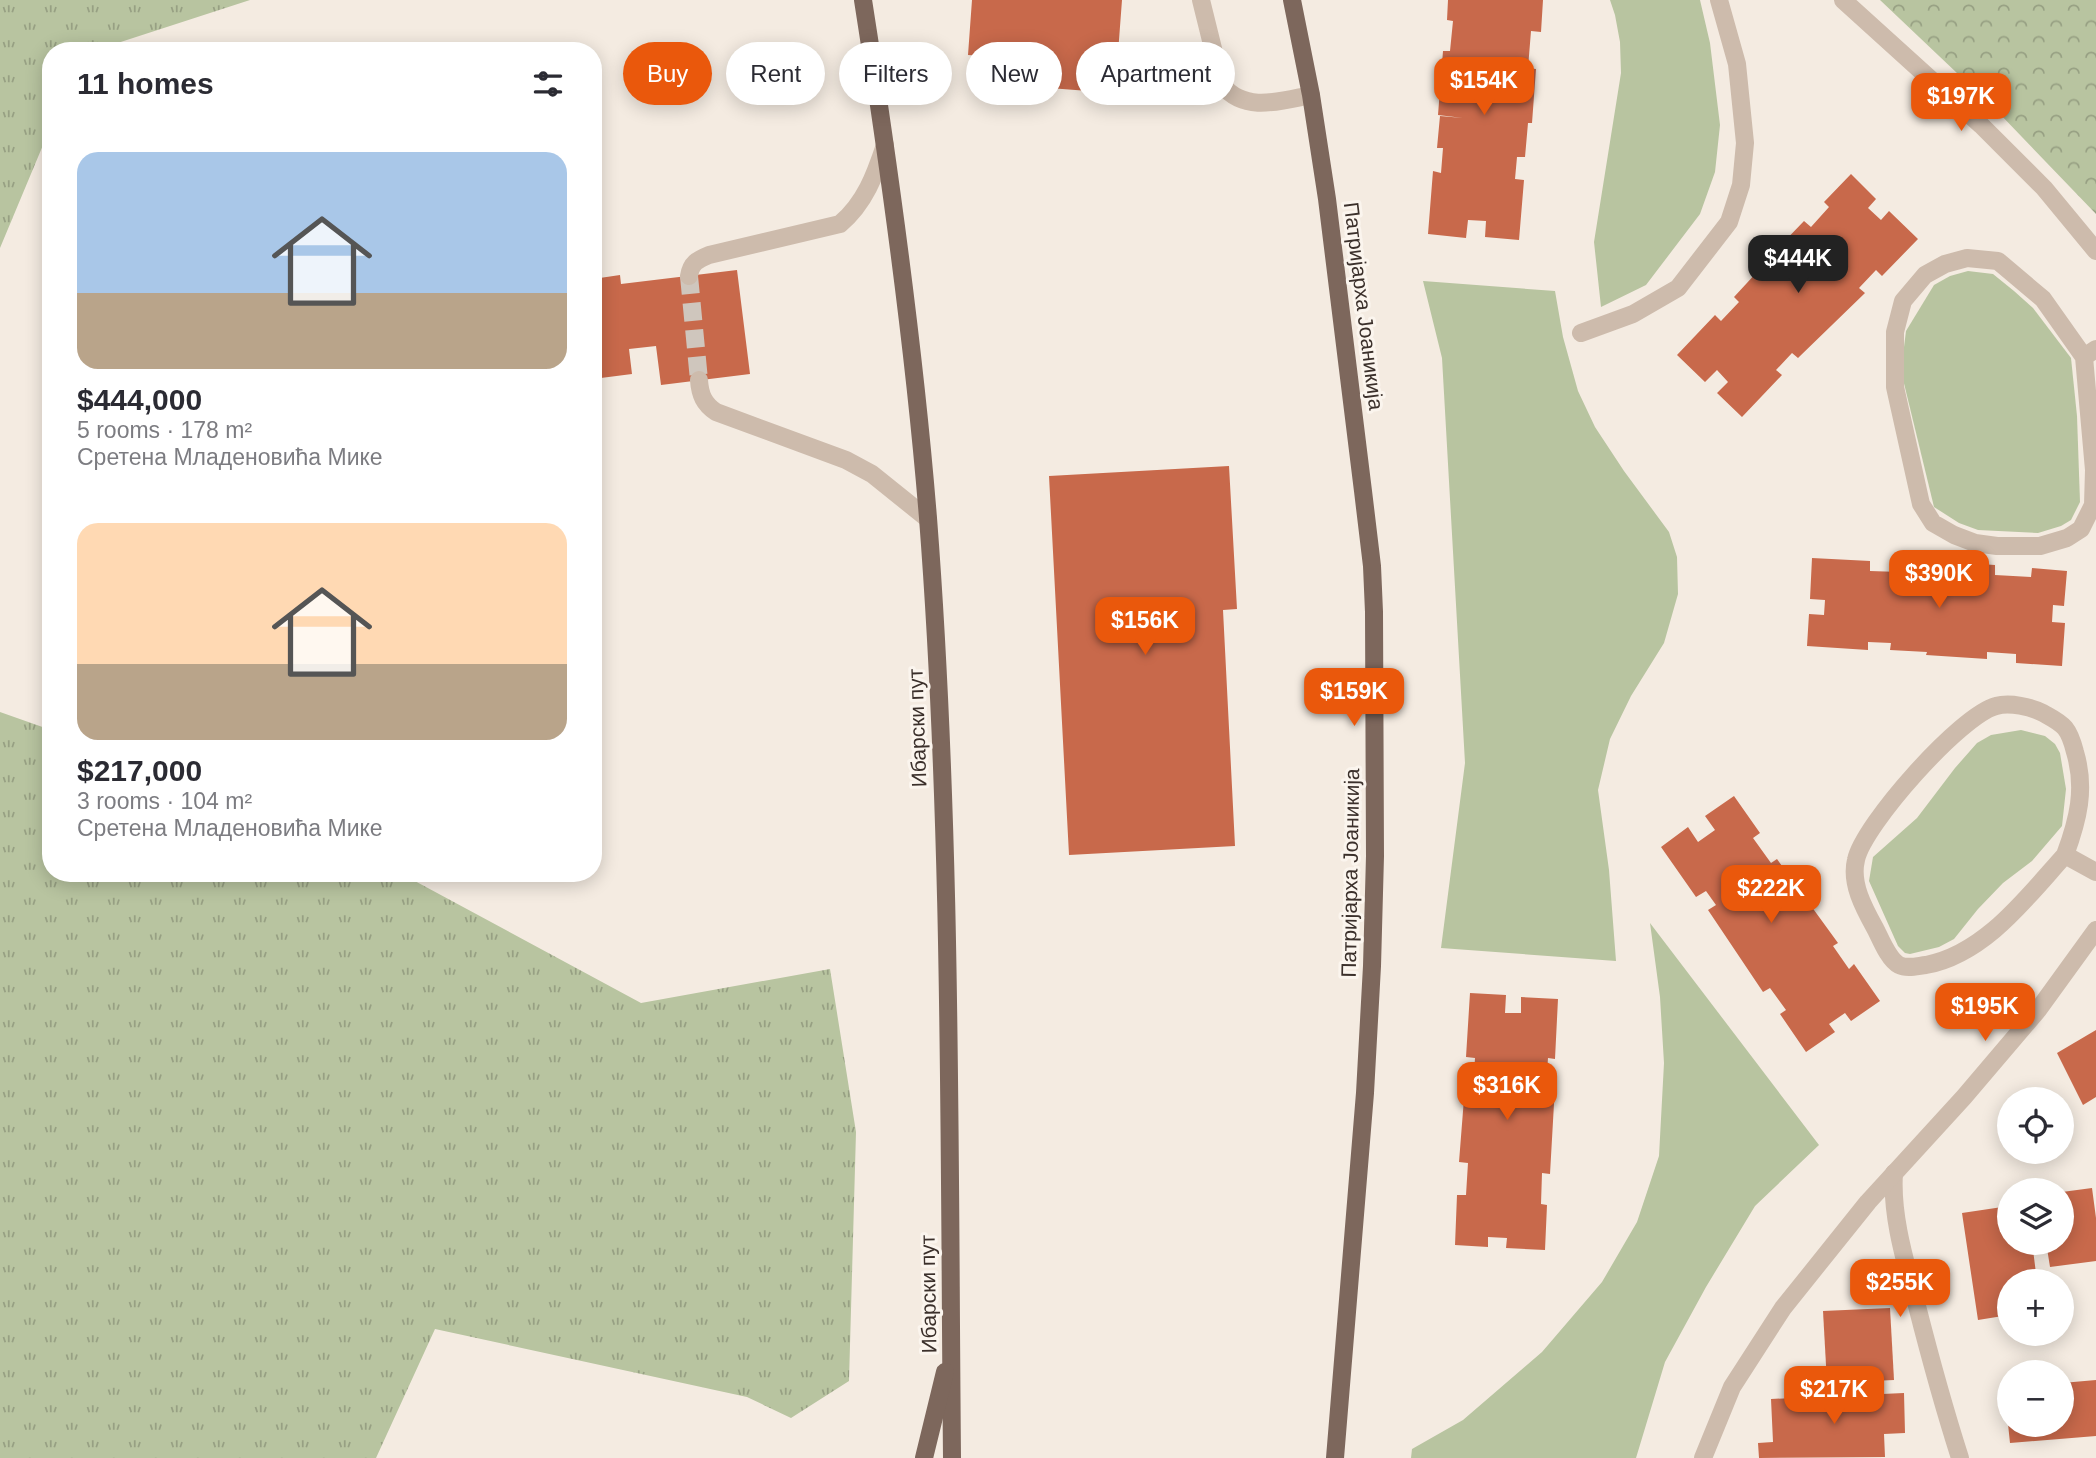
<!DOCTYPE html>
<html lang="en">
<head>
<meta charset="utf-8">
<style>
	body { margin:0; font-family:Arial,sans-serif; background:#f7f7f7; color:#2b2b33; height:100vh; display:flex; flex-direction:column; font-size:26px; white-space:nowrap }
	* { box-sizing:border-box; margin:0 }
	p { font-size:23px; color:#7c7c81 }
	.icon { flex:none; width:38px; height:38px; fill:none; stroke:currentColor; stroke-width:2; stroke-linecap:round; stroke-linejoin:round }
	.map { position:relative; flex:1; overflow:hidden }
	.drawer { position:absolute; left:42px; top:42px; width:560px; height:840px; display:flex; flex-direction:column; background:#fff; border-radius:28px; box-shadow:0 4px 18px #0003 }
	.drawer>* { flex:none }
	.banner { position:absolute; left:623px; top:42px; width:665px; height:63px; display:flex; gap:14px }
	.tools { position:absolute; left:1997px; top:1087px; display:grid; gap:14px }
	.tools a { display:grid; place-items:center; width:77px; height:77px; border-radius:50%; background:#fff; box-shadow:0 4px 18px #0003; font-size:35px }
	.price { position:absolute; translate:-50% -60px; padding:0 16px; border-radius:14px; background:#ea580c; color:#fff; font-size:23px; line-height:46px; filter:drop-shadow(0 2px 4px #0008) }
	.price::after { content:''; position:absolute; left:50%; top:42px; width:21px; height:16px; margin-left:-10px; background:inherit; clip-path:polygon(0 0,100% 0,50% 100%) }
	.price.active { background:#222; color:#fff }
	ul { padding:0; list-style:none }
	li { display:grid; align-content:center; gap:14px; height:371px; padding:0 35px }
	li span { display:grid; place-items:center; height:217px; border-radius:21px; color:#555 }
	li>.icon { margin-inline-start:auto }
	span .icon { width:126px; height:126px; fill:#fffc; stroke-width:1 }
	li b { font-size:30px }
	h2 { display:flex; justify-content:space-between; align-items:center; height:84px; padding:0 35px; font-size:30px }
	.pill { padding:0 24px; border-radius:32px; background:#fff; box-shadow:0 4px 18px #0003; font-size:24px; line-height:63px }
	.pill.active { background:#ea580c; color:#fff }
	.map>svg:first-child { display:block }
	.grass { fill:url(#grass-tufts) }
	.forest { fill:url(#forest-crowns) }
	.park { fill:#b8c4a0 }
	.building { fill:#c8694b }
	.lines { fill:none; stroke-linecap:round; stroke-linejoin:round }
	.minor-tunnel { stroke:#cfc6bd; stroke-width:18; stroke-dasharray:18 9; stroke-linecap:butt }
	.minor { stroke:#cdbbac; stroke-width:18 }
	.major { stroke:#7d675c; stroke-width:18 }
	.labels { text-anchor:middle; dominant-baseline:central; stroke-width:6; stroke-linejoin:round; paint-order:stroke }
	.street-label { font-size:21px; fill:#3b302b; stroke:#fbf5ee }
</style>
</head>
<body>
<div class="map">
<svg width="2096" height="1458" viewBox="0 0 2096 1458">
	<defs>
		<pattern id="grass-tufts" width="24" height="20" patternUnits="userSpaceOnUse" patternTransform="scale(1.75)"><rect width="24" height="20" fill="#b8c4a0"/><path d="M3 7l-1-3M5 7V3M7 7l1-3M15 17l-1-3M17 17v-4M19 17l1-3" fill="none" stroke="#97a083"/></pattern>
		<pattern id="forest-crowns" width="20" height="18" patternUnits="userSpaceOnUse" patternTransform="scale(1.75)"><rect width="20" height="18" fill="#b8c4a0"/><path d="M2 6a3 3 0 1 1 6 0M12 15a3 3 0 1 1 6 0" fill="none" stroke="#97a083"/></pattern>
	</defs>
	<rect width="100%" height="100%" fill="#f4ebe1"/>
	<g class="grass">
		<path d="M 0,0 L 250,0 L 93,51 L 51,51 L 51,126 L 0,248 Z"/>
		<path d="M 0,712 L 51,730 L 51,873 L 400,873 L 641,1003 L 830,969 L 856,1132 L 849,1381 L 791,1418 L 747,1397 L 435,1329 L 376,1458 L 0,1458 Z"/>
	</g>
	<path class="forest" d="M 1880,0 L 2096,0 L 2096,214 L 1997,111 Z"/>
	<g class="park">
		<path d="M 1610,0 L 1700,0 L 1710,43 L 1720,125 L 1715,172 L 1700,214 L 1646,285 L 1601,307 L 1594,242 L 1621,73 L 1620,42 L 1615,15 Z"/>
		<path d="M 1968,271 L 1993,274 L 2014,291 L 2033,308 L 2071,358 L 2077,416 L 2080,502 L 2071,520 L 2061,526 L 2038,533 L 1978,530 L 1959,523 L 1934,507 L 1901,371 L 1906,331 L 1934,285 L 1950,276 Z"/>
		<path d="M 1423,281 L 1555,291 L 1563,337 L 1578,391 L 1595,427 L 1624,471 L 1669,532 L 1677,557 L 1678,594 L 1664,643 L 1631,696 L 1610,739 L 1598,790 L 1609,870 L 1616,961 L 1441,948 L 1465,763 L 1442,358 Z"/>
		<path d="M 2021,730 L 2045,736 L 2055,744 L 2060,753 L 2066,789 L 2062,826 L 2032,861 L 2003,883 L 1978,909 L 1954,939 L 1939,947 L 1910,954 L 1905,953 L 1898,946 L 1869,881 L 1873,857 L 1917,818 L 1955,768 L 1977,743 L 1991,735 Z"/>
		<path d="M 1650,923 L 1819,1145 L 1755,1206 L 1706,1287 L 1665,1362 L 1636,1458 L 1411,1458 L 1412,1449 L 1463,1420 L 1542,1352 L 1602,1282 L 1637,1222 L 1659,1156 L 1664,1063 L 1660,997 Z"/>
	</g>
	<g class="building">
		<path d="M 972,0 L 1122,0 L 1115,93 L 1008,85 L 1010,58 L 968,55 Z"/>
		<path d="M 1448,0 L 1543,0 L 1541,32 L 1531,31 L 1528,68 L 1536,69 L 1532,123 L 1528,123 L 1525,157 L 1517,157 L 1515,179 L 1524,180 L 1519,240 L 1485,237 L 1486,221 L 1468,220 L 1466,238 L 1428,234 L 1433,171 L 1441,173 L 1443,148 L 1437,148 L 1440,116 L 1463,118 L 1438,115 L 1443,51 L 1450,51 L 1453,21 L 1447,20 Z"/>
		<path d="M 1851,174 L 1876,199 L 1868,208 L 1881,220 L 1889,211 L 1918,239 L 1882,276 L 1876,270 L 1859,288 L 1865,293 L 1798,358 L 1792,353 L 1776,370 L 1782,375 L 1742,417 L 1717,393 L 1728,382 L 1717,370 L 1705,382 L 1677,355 L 1715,315 L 1721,321 L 1739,302 L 1734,297 L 1758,271 L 1757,270 L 1804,221 L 1811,227 L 1829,207 L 1824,202 Z"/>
		<path d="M 737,270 L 750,374 L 661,385 L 656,346 L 629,349 L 632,374 L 593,379 L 593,279 L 620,275 L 621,284 Z"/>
		<path d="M 1229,466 L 1237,609 L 1223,610 L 1235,846 L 1069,855 L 1049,476 Z"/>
		<path d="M 1812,558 L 1870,561 L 1870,571 L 1900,572 L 1901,565 L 1932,567 L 1932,561 L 1995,565 L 1995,575 L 2031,577 L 2032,568 L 2067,571 L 2064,606 L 2053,605 L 2052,622 L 2065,623 L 2062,666 L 2016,663 L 2016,654 L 1987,652 L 1987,659 L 1926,655 L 1927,652 L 1890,650 L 1891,643 L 1868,642 L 1868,650 L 1807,646 L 1809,614 L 1824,615 L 1825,600 L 1810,599 Z"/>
		<path d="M 1734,796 L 1760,833 L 1753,838 L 1771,863 L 1777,859 L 1838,943 L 1833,946 L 1849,969 L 1854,964 L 1880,1001 L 1851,1021 L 1845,1013 L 1829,1024 L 1835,1032 L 1806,1052 L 1780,1014 L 1786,1010 L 1770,988 L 1763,992 L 1708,910 L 1716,905 L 1706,891 L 1696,897 L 1661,847 L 1688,827 L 1698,842 L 1715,830 L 1705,816 Z"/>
		<path d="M 1470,993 L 1506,995 L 1505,1013 L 1521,1013 L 1521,997 L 1558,999 L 1555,1059 L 1548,1058 L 1546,1086 L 1555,1086 L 1550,1174 L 1542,1173 L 1541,1204 L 1547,1205 L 1545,1250 L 1506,1248 L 1507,1238 L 1488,1237 L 1488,1247 L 1455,1245 L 1457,1195 L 1466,1195 L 1468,1163 L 1459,1162 L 1466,1073 L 1474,1074 L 1475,1058 L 1466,1057 Z"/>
		<path d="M 2096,1030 L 2096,1097 L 2083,1105 L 2057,1053 Z"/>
		<path d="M 2092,1188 L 2096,1218 L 2096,1261 L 2050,1267 L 2046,1242 L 2062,1242 L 2062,1192 Z"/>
		<path d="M 2009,1206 L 2009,1242 L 2032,1242 L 2037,1281 L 2009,1281 L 2009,1315 L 1978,1320 L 1962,1213 Z"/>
		<path d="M 1890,1308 L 1894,1380 L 1827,1383 L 1823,1311 Z"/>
		<path d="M 2096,1380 L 2096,1436 L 2010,1443 L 2008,1424 L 2062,1424 L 2062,1383 Z"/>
		<path d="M 1904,1393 L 1905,1433 L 1884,1434 L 1885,1457 L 1759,1458 L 1758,1443 L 1773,1442 L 1771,1399 Z"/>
	</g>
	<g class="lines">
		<path class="minor-tunnel" d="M 689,276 L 699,380"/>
		<g class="minor">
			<path d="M 1201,0 L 1222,85 C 1245,113 1280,101 1311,95"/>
			<path d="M 1843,0 L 1981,125 L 2044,188 L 2096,251"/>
			<path d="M 689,276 C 691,263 697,260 709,255 L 840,224 C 865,203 875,175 885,145"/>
			<path d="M 1581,333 L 1633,314 L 1678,288 L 1729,222 L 1741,185 L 1745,143 L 1737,64 L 1719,0"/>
			<path d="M 2084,357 L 2094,470 L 2093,505 L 2081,529 L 2067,538 L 2040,546 L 1997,546 L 1975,543 L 1954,535 L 1933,523 L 1921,504 L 1895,387 L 1895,332 L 1903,301 L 1925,275 L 1945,264 L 1967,258 L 1998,261 L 2043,299 L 2084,357 L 2096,349"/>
			<path d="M 699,380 C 700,395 704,404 716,412 L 846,460 L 872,474 L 928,519"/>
			<path d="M 2065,855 C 2027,897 1985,954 1926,965 C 1917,966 1907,969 1899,965 C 1889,960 1881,940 1876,930 C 1865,910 1850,884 1856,860 C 1863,825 1961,715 1996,706 C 2010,702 2031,707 2043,713 C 2050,717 2059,721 2065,728 C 2070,734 2073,744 2075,752 C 2086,789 2078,820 2065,855 L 2096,872"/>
			<path d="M 1894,1173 C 1891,1217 1906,1264 1917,1306 C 1930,1357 1944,1408 1960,1458"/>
			<path d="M 1703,1458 L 1732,1387 L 1783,1308 L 1868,1202 L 1964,1097 L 2038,1010 L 2096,930"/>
		</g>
		<g class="major">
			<path d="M 863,0 C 890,172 914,344 928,518 C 952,830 949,1145 952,1458"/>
			<path d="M 1292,0 L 1311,95 L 1327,199 L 1363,491 L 1372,566 L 1374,612 L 1375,856 L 1372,966 L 1365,1093 L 1335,1458"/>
			<path d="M 924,1458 L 945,1372"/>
		</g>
	</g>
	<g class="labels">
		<g class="street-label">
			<text transform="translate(1364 306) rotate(83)">Патријарха Јоаникија</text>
			<text transform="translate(917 728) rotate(-92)">Ибарски пут</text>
			<text transform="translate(1350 873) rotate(-89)">Патријарха Јоаникија</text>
			<text transform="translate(928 1294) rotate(-91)">Ибарски пут</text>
		</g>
	</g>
</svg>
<div class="tools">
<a><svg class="icon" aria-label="locate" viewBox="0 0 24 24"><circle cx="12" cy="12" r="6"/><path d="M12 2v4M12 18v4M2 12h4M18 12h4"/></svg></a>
<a><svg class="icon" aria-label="layers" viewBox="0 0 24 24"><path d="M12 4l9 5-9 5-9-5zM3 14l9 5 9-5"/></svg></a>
<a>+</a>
<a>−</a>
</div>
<b class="price" style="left:1484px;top:117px">$154K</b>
<b class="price" style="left:1961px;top:133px">$197K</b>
<b class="price active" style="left:1798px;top:295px">$444K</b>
<b class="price" style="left:1939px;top:610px">$390K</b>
<b class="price" style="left:1145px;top:657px">$156K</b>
<b class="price" style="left:1354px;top:728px">$159K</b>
<b class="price" style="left:1771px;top:925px">$222K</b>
<b class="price" style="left:1985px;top:1043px">$195K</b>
<b class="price" style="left:1507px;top:1122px">$316K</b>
<b class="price" style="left:1900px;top:1319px">$255K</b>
<b class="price" style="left:1834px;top:1426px">$217K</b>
<div class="banner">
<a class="pill active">Buy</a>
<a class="pill">Rent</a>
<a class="pill">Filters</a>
<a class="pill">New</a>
<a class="pill">Apartment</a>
</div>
<section class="drawer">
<h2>11 homes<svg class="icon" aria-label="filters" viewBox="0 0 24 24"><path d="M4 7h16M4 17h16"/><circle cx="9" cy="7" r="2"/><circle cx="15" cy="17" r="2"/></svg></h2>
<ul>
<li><span style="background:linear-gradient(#a9c7e8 65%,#b9a48a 0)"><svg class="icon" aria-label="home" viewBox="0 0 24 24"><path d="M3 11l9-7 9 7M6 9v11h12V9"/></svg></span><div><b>$444,000</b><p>5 rooms · 178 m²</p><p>Сретена Младеновића Мике</p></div></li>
<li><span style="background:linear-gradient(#ffd9b3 65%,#b9a48a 0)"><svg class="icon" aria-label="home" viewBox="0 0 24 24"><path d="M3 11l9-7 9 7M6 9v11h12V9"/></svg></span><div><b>$217,000</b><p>3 rooms · 104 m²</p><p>Сретена Младеновића Мике</p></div></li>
</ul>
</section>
</div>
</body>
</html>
